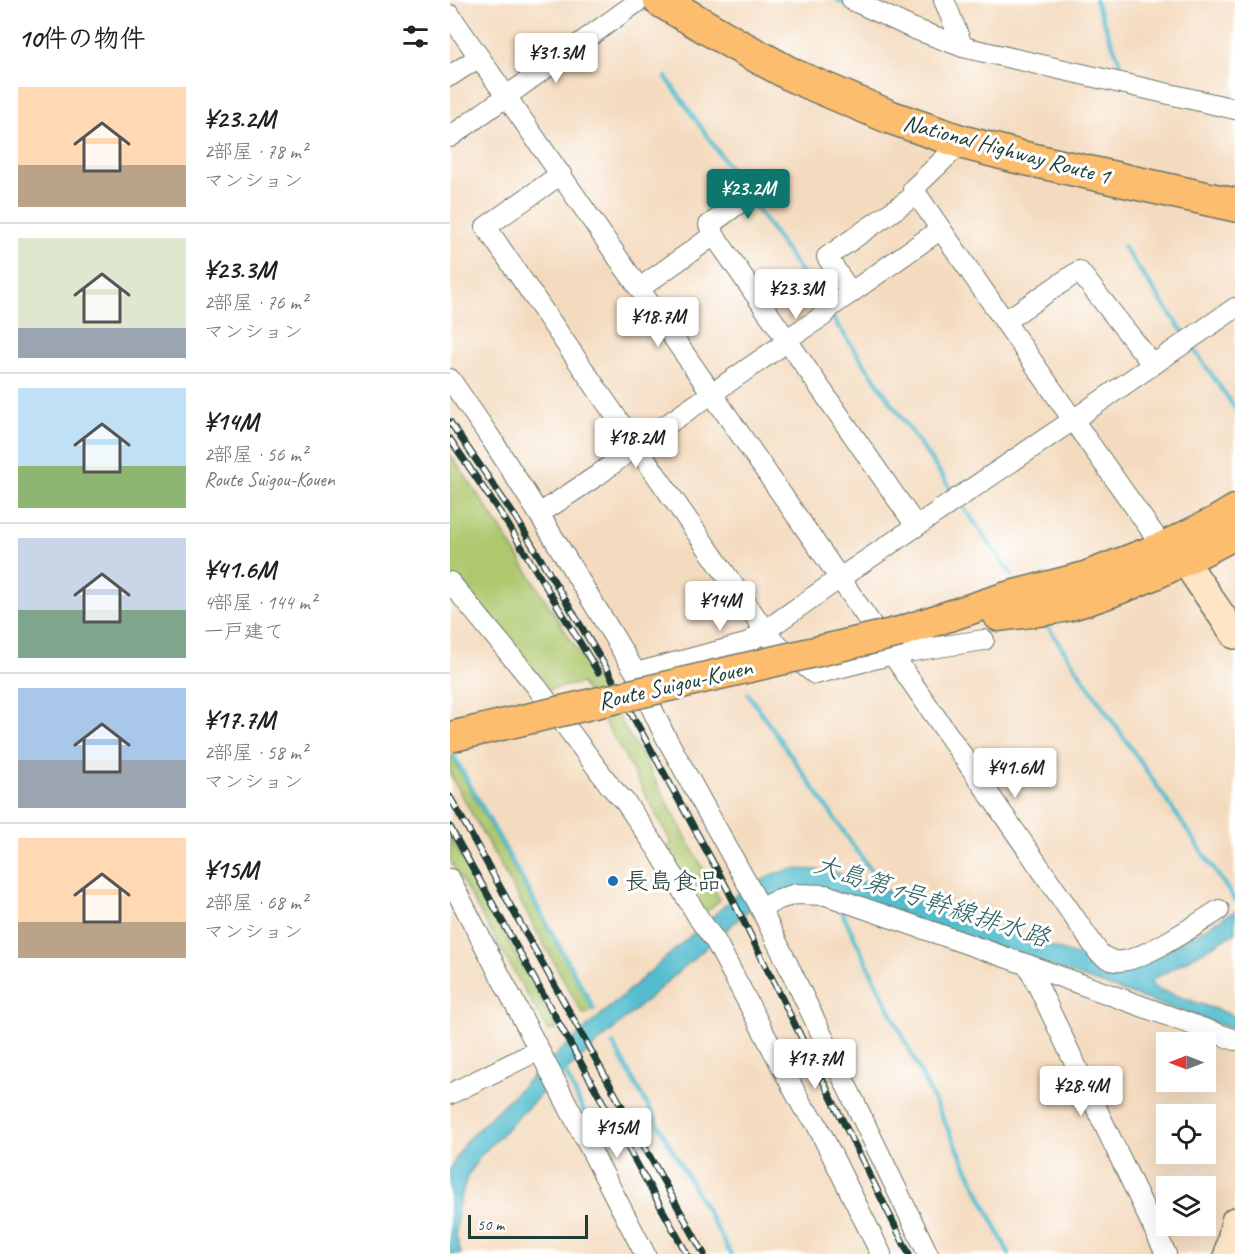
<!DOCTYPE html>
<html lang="ja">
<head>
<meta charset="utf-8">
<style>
	body { margin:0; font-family:Caveat,"Klee One",sans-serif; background:#f6f6f6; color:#202124; height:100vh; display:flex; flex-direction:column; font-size:22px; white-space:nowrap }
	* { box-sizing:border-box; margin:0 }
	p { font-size:20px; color:#757577 }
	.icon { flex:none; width:33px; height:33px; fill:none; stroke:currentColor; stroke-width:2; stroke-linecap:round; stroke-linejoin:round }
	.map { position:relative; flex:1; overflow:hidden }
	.sheet { display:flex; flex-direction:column; background:#fff; width:450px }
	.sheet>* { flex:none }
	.needle { width:39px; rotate:270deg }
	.buttons { position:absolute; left:706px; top:1032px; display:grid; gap:12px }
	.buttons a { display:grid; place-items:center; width:60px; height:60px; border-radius:0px; background:#fff; box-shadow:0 6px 24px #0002; font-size:30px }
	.scale { position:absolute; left:18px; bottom:15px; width:120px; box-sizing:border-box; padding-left:6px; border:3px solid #1f3d34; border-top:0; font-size:16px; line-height:21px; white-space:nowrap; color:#1f3d34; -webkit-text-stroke:4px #fff; paint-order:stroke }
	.price { position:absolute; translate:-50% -51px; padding:0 14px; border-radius:6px; background:#fff; color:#222; font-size:20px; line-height:39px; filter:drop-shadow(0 2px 3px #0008) }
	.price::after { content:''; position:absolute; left:50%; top:36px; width:18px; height:14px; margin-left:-9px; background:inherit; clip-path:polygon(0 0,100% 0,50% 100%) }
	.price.active { background:#0f766e; color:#fff }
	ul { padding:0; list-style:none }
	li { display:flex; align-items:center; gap:18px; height:150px; padding:0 18px }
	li+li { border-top:2px solid #e0e0e0 }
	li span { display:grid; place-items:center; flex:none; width:168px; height:120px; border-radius:0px; color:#555 }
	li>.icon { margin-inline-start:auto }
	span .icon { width:72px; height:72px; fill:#fffc; stroke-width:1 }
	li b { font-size:26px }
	h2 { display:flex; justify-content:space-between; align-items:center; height:72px; padding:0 18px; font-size:26px }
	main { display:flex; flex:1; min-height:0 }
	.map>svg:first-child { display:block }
	.green { fill:#aec86e; stroke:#668251; stroke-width:1.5 }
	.water { fill:#53bdcf; stroke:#397d82; stroke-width:1.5 }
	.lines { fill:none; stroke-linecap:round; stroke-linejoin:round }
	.stream { stroke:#53bdcf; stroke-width:4.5 }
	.street-casing { stroke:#6a7465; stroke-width:22 }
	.secondary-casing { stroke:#6a7465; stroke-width:30 }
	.primary-casing { stroke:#6a7465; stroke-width:33 }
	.highway-casing { stroke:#6a7465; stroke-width:36 }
	.street { stroke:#fff; stroke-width:20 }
	.secondary { stroke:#fee5c5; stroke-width:27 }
	.primary { stroke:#fcbd6e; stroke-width:30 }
	.highway { stroke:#fcbd6e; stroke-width:33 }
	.rail-casing { stroke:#1f3d34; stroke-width:7 }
	.rail { stroke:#fff; stroke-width:4.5; stroke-dasharray:14; stroke-linecap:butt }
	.primary-bridge-casing { stroke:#6a7465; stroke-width:33; stroke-linecap:butt }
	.primary-bridge { stroke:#fcbd6e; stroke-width:30 }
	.poi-dot { fill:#1f6fb2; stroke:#fff; stroke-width:2 }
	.labels { text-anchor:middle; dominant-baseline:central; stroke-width:6; stroke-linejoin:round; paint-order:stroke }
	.street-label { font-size:24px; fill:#1f3d34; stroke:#fff }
	.poi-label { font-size:24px; fill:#1f3d34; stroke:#fff; text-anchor:start }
	.water-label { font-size:26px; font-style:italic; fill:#2f6362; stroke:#fff }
</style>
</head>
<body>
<main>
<section class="sheet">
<h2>10件の物件<svg class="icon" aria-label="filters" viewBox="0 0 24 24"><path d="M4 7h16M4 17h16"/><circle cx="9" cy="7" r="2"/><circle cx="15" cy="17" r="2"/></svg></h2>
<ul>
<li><span style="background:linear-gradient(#ffd9b3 65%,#b9a48a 0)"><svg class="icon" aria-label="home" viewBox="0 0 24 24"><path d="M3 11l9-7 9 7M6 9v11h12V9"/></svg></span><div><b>¥23.2M</b><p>2部屋 · 78 m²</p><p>マンション</p></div></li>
<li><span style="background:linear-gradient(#dfe7d0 75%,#9aa5b1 0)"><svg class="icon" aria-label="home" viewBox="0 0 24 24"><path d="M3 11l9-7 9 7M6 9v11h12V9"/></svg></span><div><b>¥23.3M</b><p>2部屋 · 76 m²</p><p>マンション</p></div></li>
<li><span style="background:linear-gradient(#bfe0f5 65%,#8fb573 0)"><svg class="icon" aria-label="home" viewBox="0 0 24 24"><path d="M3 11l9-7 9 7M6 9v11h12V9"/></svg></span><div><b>¥14M</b><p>2部屋 · 56 m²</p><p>Route Suigou-Kouen</p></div></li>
<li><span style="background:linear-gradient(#c9d6e8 60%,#7fa58c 0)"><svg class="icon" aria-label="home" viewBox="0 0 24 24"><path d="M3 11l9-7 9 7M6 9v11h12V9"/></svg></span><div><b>¥41.6M</b><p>4部屋 · 144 m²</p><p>一戸建て</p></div></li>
<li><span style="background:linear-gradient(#a9c7e8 60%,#9aa5b1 0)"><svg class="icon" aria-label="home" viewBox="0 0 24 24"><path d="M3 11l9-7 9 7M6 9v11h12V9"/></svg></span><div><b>¥17.7M</b><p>2部屋 · 58 m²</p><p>マンション</p></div></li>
<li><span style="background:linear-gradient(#ffd9b3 70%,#b9a48a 0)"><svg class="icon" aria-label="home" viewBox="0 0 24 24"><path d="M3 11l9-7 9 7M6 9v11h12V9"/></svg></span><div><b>¥15M</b><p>2部屋 · 68 m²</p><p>マンション</p></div></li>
</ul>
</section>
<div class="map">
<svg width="785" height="1254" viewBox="0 0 785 1254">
	<rect width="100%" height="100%" fill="#fff"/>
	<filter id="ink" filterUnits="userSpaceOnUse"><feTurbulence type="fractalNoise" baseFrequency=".0167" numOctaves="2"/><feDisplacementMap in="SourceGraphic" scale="12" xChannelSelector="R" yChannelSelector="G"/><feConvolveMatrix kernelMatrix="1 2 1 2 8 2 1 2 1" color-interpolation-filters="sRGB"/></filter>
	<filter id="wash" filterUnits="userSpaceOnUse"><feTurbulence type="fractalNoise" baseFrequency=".008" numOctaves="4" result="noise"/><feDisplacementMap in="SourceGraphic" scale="24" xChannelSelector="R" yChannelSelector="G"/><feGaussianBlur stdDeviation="1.35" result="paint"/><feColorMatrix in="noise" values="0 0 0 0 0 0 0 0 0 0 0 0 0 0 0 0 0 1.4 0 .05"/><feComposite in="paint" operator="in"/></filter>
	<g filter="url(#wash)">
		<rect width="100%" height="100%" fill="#f4dbbf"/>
		<g class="green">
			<path d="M 0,454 L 47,523 L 146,680 L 193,758 L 270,900 L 253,914 L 211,850 L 222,844 L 172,751 L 131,683 L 96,690 L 0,578 Z"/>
			<path d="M 0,754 L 143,1009 L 136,1014 L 132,1013 L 0,774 Z"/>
			<path d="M 0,837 L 107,1029 L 98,1031 L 0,860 Z"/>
		</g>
		<path class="water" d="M 342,869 L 373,870 L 387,873 L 534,925 L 567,935 L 652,964 L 694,964 L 785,911 L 785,933 L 702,980 L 701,983 L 705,988 L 785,1016 L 785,1030 L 373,888 L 310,900 L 98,1087 L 30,1156 L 17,1177 L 8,1208 L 6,1235 L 11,1254 L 0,1254 L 0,1169 L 16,1141 L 91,1068 L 291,891 L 324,874 Z"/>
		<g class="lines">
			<g class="stream">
				<path d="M 387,0 L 398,5"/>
				<path d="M 645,0 L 675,75"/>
				<path d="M 216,77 L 292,186"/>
				<path d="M 303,203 L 374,305"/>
				<path d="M 673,246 L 733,332"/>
				<path d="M 382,317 L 501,489"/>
				<path d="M 743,348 L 785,408"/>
				<path d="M 515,509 L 562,576"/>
				<path d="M 598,627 L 785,900"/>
				<path d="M 298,694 L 426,878"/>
				<path d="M 4,756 L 144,1009"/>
				<path d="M 390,908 L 559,1254"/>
				<path d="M 163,1044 L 281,1254"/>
				<path d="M 113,1068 L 165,1176"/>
			</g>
		</g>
	</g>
	<g filter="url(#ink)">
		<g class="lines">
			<g class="street-casing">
				<g id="street">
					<path d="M 402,0 L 462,28 L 513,47 L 785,109"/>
					<path d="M 494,0 L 513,47"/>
					<path d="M 0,15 L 649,953 C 653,956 659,960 665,961 C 688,965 748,923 769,910"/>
					<path d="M 0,76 L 29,57"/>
					<path d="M 0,137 L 190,0"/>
					<path d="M 512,142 L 463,189 L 623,420 L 785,308"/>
					<path d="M 111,174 L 36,227 L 186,446 L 321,639 L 365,674 L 443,654 L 534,640"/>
					<path d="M 264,235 L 259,225 L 302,194"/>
					<path d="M 190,288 L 264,235 L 466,526"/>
					<path d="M 401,293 L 377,257 L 467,194"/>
					<path d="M 555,321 L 629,271 L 703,365"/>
					<path d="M 337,339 L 373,316 L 382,306 L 491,229"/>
					<path d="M 0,379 L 42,440 L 89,514 L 186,673 L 296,644 L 390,578 L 623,420 L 713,547"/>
					<path d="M 89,514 L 148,475 L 186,446 L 338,341"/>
					<path d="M 0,582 L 86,686 L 161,787 L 176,803 L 208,850 L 250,920 L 266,942 L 353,1107 L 365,1121 L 431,1254"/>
					<path d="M 190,683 L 213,732 L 308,903 L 478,1254"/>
					<path d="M 0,879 L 195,1254"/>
					<path d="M 311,908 L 329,899 L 346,894 L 376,895 L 578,965 L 785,1040"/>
					<path d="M 578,965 L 716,1254"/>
					<path d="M 0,1094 L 89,1050"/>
				</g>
			</g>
			<g class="secondary-casing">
				<g id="secondary">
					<path d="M 723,544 L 785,635"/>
					<path d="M 778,1254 L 785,1221"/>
				</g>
			</g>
			<g class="primary-casing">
				<g id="primary">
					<path d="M 549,616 C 571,613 595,611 617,606 C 676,590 731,563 785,534"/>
					<path d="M 450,632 L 557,597 L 635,577 L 713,547 L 767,521 L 785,510"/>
				</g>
			</g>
			<g class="highway-casing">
				<path id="highway" d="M 210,0 L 285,44 L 344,76 L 440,117 L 512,142 L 569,157 L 785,205"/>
			</g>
			<use href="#street" class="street"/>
			<use href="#secondary" class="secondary"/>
			<use href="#primary" class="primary"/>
			<use href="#highway" class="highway"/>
			<g class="rail-casing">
				<g id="rail">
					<path d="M 0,422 L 66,518 L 158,671 L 277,888 L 459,1254"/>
					<path d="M 0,439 L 57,523 L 148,672"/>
					<path d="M 0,797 L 254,1254"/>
					<path d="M 0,827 L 237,1254"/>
				</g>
			</g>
			<use href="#rail" class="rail"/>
			<g class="primary-bridge-casing">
				<path id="primary-bridge" d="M 0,737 L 450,632"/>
			</g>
			<use href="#primary-bridge" class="primary-bridge"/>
		</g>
	</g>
	<circle class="poi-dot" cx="163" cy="881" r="6"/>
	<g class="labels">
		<g class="street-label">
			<text transform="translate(557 149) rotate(15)">National Highway Route 1</text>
			<text transform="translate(225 684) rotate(-13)">Route Suigou-Kouen</text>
		</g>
		<g class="poi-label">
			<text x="175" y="881">長島食品</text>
		</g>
		<g class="water-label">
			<text transform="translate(482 901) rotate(18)">大島第1号幹線排水路</text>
		</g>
	</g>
</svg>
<div class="buttons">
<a><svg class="needle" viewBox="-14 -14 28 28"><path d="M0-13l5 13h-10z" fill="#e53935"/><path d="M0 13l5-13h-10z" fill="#757577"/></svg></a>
<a><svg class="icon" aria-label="locate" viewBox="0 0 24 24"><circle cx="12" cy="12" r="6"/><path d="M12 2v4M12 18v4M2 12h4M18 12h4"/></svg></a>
<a><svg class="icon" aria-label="layers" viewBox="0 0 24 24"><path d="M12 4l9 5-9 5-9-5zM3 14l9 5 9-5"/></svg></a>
</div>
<div class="scale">50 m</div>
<b class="price" style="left:106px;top:84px">¥31.3M</b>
<b class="price active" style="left:298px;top:220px">¥23.2M</b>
<b class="price" style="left:346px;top:320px">¥23.3M</b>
<b class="price" style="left:208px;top:348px">¥18.7M</b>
<b class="price" style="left:186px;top:469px">¥18.2M</b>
<b class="price" style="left:270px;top:632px">¥14M</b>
<b class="price" style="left:565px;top:799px">¥41.6M</b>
<b class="price" style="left:365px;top:1090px">¥17.7M</b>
<b class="price" style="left:631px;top:1117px">¥28.4M</b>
<b class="price" style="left:167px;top:1159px">¥15M</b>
</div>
</main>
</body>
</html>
